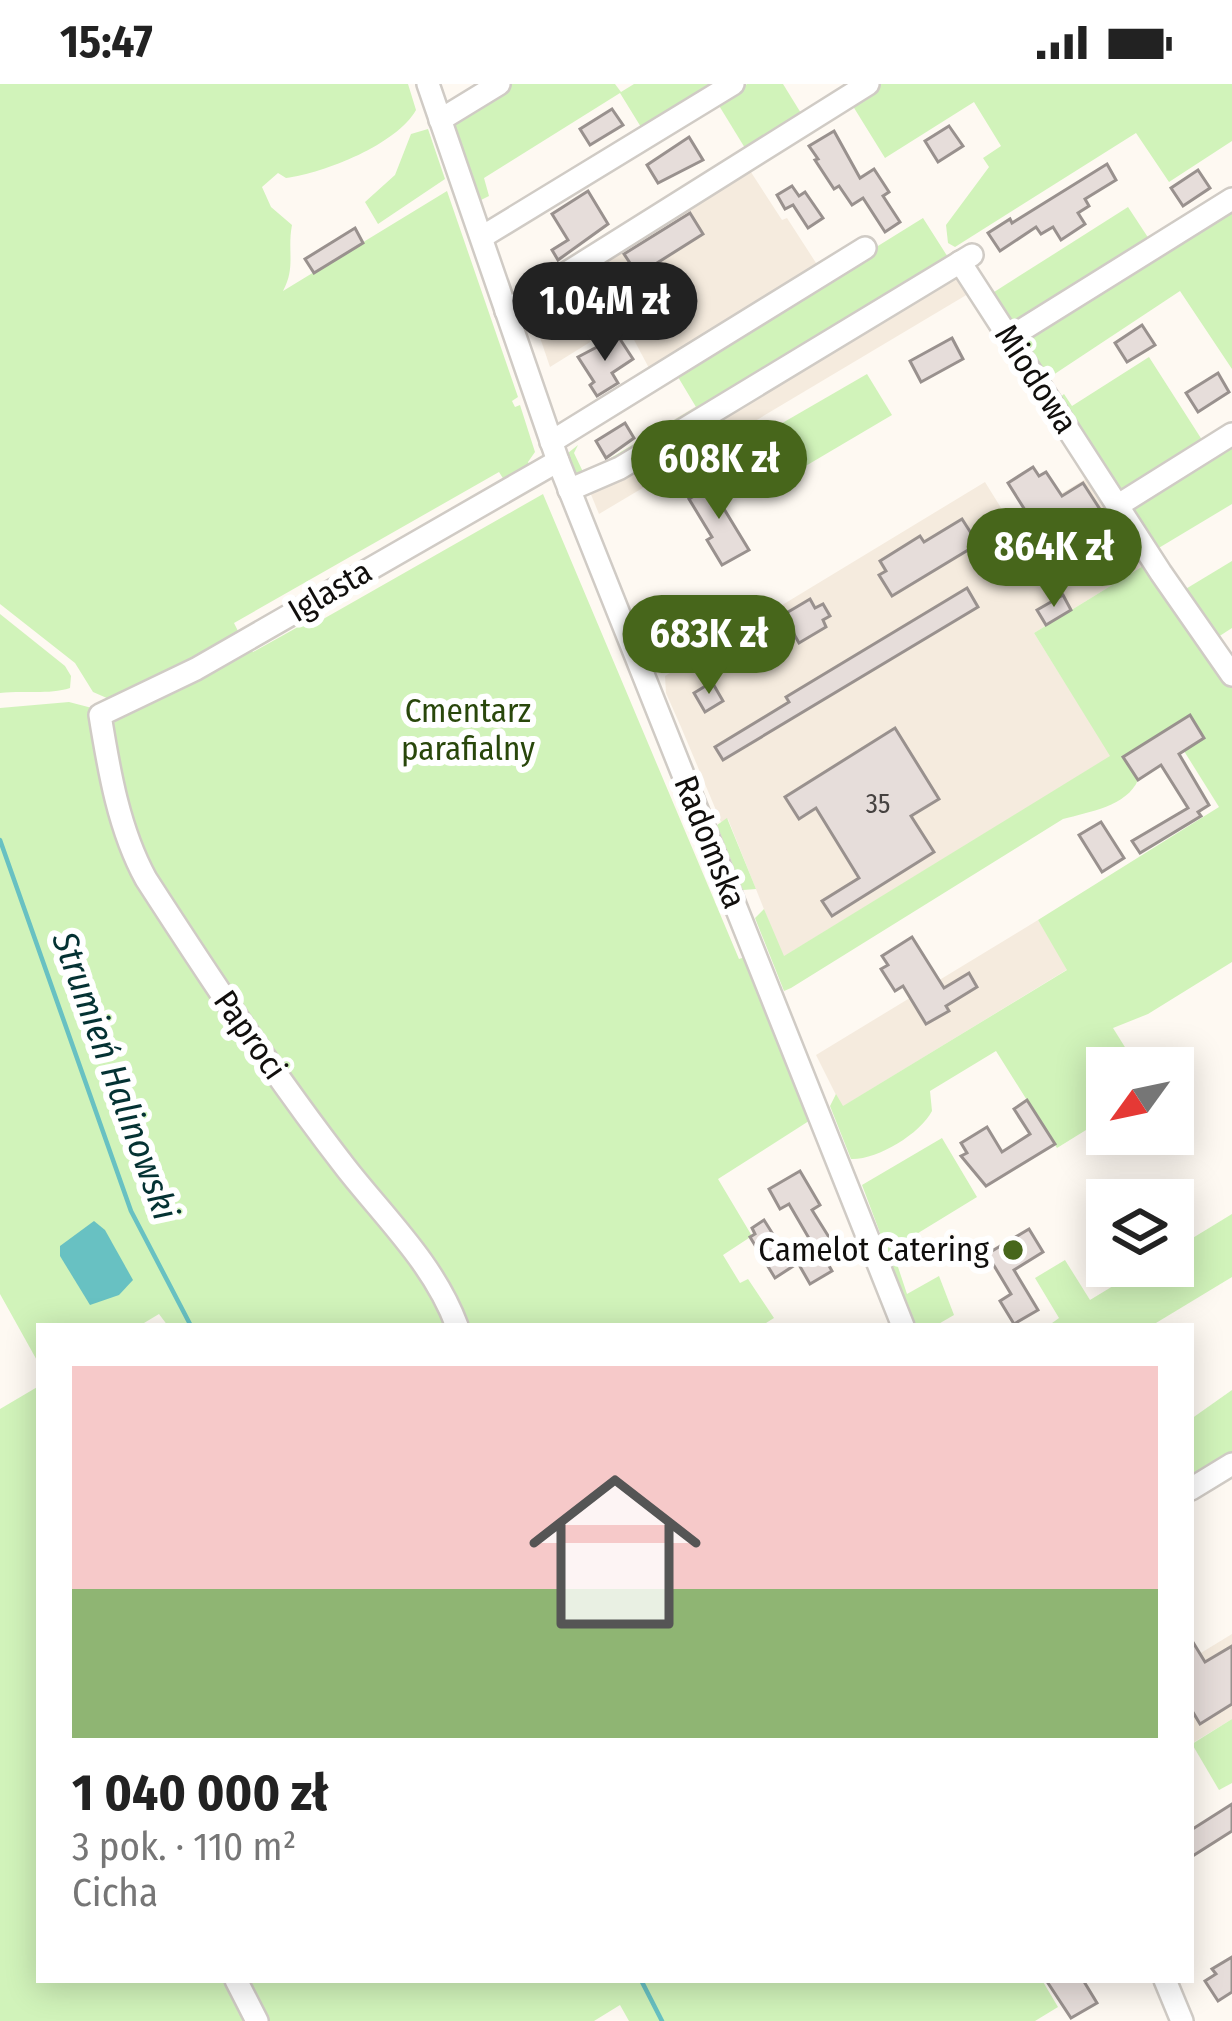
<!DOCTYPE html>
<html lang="pl">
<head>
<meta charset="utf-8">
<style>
	body { margin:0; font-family:"Fira Sans Condensed",sans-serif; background:#f2f2f2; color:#222; height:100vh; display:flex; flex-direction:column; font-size:45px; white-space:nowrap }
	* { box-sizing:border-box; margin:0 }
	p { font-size:39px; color:#767676 }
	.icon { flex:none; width:66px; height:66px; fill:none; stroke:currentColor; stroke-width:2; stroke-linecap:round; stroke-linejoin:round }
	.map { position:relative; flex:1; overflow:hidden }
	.drawer { position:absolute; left:36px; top:1239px; width:1158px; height:660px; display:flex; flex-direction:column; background:#fff; border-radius:0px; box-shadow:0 6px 30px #0003 }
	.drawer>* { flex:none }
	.needle { width:78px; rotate:237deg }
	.buttons { position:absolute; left:1086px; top:963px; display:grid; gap:24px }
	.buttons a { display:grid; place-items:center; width:108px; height:108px; border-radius:0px; background:#fff; box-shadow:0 6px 30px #0003; font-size:60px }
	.price { position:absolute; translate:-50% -102px; padding:0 27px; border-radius:42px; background:#47661b; color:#fff; font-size:39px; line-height:78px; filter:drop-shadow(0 3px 6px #0008) }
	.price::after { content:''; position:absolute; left:50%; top:72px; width:36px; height:27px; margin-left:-18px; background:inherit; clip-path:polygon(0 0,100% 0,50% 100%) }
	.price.active { background:#222; color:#fff }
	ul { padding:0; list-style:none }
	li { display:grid; align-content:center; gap:24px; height:636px; padding:0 36px }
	li span { display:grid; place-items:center; height:372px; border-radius:0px; color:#555 }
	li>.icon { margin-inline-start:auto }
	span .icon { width:216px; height:216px; fill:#fffc; stroke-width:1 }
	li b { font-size:51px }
	.status { display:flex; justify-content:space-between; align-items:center; height:84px; padding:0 60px; background:#fff; direction:ltr }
	.status svg { height:33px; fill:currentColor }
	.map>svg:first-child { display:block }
	.built { fill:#f5ebde }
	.green { fill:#d1f3ba }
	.water { fill:#68c1c2 }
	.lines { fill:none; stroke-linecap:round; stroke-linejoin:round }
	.stream { stroke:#68c1c2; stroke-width:4.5 }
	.building { fill:#e6ddda; stroke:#99918e; stroke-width:3 }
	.minor-casing { stroke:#d0cbc5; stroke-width:26 }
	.minor { stroke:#fff; stroke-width:21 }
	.poi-dot { fill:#47661b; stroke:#fff; stroke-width:4.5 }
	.labels { text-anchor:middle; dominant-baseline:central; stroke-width:12; stroke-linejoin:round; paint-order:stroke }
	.number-label { font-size:27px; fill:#464240 }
	.street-label { font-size:33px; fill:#110f0d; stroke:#fff }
	.park-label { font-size:33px; fill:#29470b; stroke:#fff }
	.poi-label { font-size:33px; fill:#110f0d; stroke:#fff; text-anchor:end }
	.water-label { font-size:36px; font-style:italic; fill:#043233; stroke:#fff }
</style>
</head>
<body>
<div class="status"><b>15:47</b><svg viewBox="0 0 49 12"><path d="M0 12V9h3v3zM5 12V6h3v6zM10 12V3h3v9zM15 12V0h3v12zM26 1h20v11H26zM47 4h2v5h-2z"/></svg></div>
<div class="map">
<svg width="1232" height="1937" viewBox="0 0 1232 1937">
	<rect width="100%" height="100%" fill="#fef9f2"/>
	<g class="built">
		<path d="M 747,82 L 782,136 L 787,134 L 818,182 L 650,286 L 624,237 L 550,283 L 534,236 L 539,232 L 533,216 Z"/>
		<path d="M 946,170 L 968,210 L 599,430 L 583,391 Z"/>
		<path d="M 1087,394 L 1143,482 L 1034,549 L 1111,672 L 783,873 L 728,735 L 721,738 L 681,643 L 666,609 L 665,592 L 985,398 L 1011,440 Z"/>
		<path d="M 1038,836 L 1068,885 L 842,1023 L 816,971 Z"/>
		<path d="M 1232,1550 L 1232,1635 L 1191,1660 L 1191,1575 Z"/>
	</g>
	<g class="green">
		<path d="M 0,0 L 408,0 L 416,26 C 397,60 325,89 286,94 L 278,89 L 262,103 L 271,123 L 292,141 C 287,167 296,183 283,207 L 447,107 L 518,313 L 512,317 L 515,323 L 520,321 L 535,368 L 528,378 L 531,385 L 506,399 L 499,388 L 234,539 L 240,551 L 116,618 L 93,608 L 75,579 L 0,520 Z"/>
		<path d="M 509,0 L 615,0 L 621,8 L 634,0 L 716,0 L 644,48 L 620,9 L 484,94 L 489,112 L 481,116 L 453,35 Z"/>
		<path d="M 747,0 L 783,0 L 804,34 L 748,69 L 718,20 Z"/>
		<path d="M 881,0 L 1232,0 L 1232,57 L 1169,98 L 1136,49 L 955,163 L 948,159 L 946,141 L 989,83 L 983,74 L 1001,62 L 974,18 L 885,74 L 851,19 Z"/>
		<path d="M 428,45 L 445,95 L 378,140 L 365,118 L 395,91 L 411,50 Z"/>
		<path d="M 1128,123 L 1151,158 L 1011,244 L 991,210 Z"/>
		<path d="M 1232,125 L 1232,285 L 1180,207 L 1044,297 L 1018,258 Z"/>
		<path d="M 923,134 L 951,178 L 701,330 L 578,396 L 568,369 L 578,361 L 574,369 L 584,390 L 696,323 L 675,288 Z"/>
		<path d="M 1149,273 L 1204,359 L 1118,411 L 1056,317 L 1064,310 L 1072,322 Z"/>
		<path d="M 867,290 L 892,331 L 758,410 L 732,368 Z"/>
		<path d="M 1232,356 L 1232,420 L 1152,468 L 1130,424 Z"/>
		<path d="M 543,410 L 739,875 L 745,873 L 812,1035 L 718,1095 L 752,1152 L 723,1171 L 740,1199 L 748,1195 L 774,1234 L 761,1242 L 168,1242 L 159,1230 L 139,1242 L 39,1242 L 39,1280 L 0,1210 L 0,624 L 69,618 L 92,624 L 100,669 L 132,785 L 247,959 L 345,1089 L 350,1079 L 152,800 L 133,756 L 110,650 L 113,639 L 247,561 L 253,568 L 314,534 L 318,538 Z"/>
		<path d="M 1145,474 L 1232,601 L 1232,878 L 1148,930 L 1113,944 L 1138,984 L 1107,984 L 1107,1033 L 1057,1064 L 996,967 L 930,1007 L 932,1027 C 920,1050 877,1076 851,1075 L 830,1022 L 836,1010 L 843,1022 L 1067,886 L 1038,836 L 1219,723 L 1184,667 L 1204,654 L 1190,631 L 1124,673 L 1138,696 C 1127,722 1089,728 1063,735 L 791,904 L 784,907 L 755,834 L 764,825 L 784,872 L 1110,672 L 1034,549 L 1143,482 L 1140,477 Z"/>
		<path d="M 1232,477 L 1232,544 L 1218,553 L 1179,509 Z"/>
		<path d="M 0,530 L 65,582 L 71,592 L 70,604 C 49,611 23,606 0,609 Z"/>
		<path d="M 727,734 L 756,805 L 743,806 L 717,741 Z"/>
		<path d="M 942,1054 L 977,1113 L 892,1165 L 907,1210 L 939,1192 L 954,1231 L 935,1242 L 915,1242 L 862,1101 Z"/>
		<path d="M 1232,1130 L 1232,1193 L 1151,1242 L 1048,1242 L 1059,1234 L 1035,1194 L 1065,1176 L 1090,1216 L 1146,1182 L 1173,1182 L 1173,1166 Z"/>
		<path d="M 39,1302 L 39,1896 L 228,1896 L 247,1937 L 0,1937 L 0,1325 Z"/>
		<path d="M 1232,1306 L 1232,1375 L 1191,1400 L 1191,1335 Z"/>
		<path d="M 1232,1635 L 1232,1699 L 1219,1706 L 1192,1660 Z"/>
		<path d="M 243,1896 L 1042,1896 L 1058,1923 L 1035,1937 L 629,1937 L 620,1921 L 594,1937 L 265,1937 Z"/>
	</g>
	<path class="water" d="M 94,1137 L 105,1146 L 133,1196 L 119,1211 L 90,1221 L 60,1172 L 60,1162 Z"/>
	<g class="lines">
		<g class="stream">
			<path d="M 0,756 L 131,1127 L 191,1242"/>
			<path d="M 641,1896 L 662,1937"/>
		</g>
	</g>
	<g class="building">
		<path d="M 612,25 L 623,41 L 590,61 L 580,45 Z"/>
		<path d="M 949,42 L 963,62 L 938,78 L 925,57 Z"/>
		<path d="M 834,47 L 860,94 L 874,85 L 889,108 L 883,112 L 900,138 L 885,148 L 863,114 L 852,121 L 839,102 L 834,105 L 815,76 L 818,75 L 809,62 Z"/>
		<path d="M 689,53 L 703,76 L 658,99 L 647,81 Z"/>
		<path d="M 1107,80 L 1116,96 L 1085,115 L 1089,122 L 1078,129 L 1085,140 L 1061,156 L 1053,143 L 1041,150 L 1036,143 L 1000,167 L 988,149 L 1010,135 L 1012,139 Z"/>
		<path d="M 1198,86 L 1210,104 L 1183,122 L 1171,104 Z"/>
		<path d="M 792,102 L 799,112 L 805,108 L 823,134 L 808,144 L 793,121 L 785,125 L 777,111 Z"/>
		<path d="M 588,107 L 608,140 L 558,176 L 552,166 L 568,156 L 552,130 Z"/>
		<path d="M 690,129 L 703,150 L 638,191 L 624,170 Z"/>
		<path d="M 355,144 L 363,159 L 314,189 L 305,175 Z"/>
		<path d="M 1142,241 L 1155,261 L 1127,278 L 1115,259 Z"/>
		<path d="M 618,252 L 633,275 L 612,289 L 618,299 L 597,312 L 590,301 L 594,298 L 578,273 Z"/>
		<path d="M 952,254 L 963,275 L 921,298 L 910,277 Z"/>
		<path d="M 1218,289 L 1229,308 L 1198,328 L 1186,309 Z"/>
		<path d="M 625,339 L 634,354 L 606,374 L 596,357 Z"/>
		<path d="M 1033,383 L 1039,392 L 1046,388 L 1062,412 L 1083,399 L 1105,433 L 1098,438 L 1124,478 L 1090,499 L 1065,459 L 1004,499 L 982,465 L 1030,434 L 1008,399 Z"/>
		<path d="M 718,394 L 730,414 L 721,420 L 749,466 L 722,481 L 707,456 L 712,453 L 689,415 L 699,409 L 697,406 Z"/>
		<path d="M 962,435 L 978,460 L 892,512 L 879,491 L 886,487 L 880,477 L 920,452 L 924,458 Z"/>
		<path d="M 967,504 L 978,523 L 723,676 L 715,663 L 789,618 L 786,613 Z"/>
		<path d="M 1063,511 L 1071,526 L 1046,541 L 1037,526 Z"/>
		<path d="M 810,515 L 815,524 L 823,520 L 830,532 L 823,536 L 826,543 L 799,559 L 783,531 Z"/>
		<path d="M 712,598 L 723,617 L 705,628 L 694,609 Z"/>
		<path d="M 1190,631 L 1204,654 L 1179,670 L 1209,721 L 1198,728 L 1201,732 L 1140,769 L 1132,757 L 1188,724 L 1161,681 L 1138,696 L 1123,673 Z"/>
		<path d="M 895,644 L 939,715 L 911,732 L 934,768 L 832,832 L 822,817 L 859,794 L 816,724 L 799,735 L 785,713 Z"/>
		<path d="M 1101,738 L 1124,774 L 1102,788 L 1079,751 Z"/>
		<path d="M 912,853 L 944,904 L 969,889 L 977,903 L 946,922 L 949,927 L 926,940 L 903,902 L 895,907 L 881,885 L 888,881 L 882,872 Z"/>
		<path d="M 1027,1016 L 1055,1060 L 986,1102 L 961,1072 L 967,1069 L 961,1059 L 987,1043 L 1002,1068 L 1030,1050 L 1014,1025 Z"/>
		<path d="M 800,1087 L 820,1121 L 812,1126 L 832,1158 L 820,1166 L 832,1187 L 810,1200 L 798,1179 L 775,1194 L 750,1153 L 755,1150 L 752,1144 L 764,1136 L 786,1171 L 810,1156 L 789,1120 L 780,1125 L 769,1105 Z"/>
		<path d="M 1029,1145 L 1043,1168 L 1014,1186 L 1038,1226 L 1014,1240 L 1000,1217 L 1011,1210 L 987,1170 Z"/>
		<path d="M 1191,1555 L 1205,1578 L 1232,1562 L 1232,1620 L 1200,1640 L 1191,1625 Z"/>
		<path d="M 1232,1720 L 1232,1747 L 1191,1773 L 1191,1746 Z"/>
		<path d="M 1232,1873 L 1232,1908 L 1218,1917 L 1205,1897 L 1216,1890 L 1212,1885 Z"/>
		<path d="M 1046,1896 L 1083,1896 L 1097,1919 L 1071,1934 Z"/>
	</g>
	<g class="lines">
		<g class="minor-casing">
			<g id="minor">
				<path d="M 428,0 L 558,377 L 903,1242"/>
				<path d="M 440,36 L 499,0"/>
				<path d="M 482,153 L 733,0"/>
				<path d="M 960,178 L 1161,489 L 1232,591"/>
				<path d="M 506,227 L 868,0"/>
				<path d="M 1009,254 L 1232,115"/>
				<path d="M 551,358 L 865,164"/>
				<path d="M 569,406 L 620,384 L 972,171"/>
				<path d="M 1117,422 L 1232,350"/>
				<path d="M 457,1242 C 434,1180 386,1135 346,1084 C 274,991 210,894 146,795 C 119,746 109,687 100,631 L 196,585 L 558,377"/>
				<path d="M 1191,1405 L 1232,1380"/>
				<path d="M 236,1896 L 257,1937"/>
				<path d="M 1165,1896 L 1182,1937"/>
			</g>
		</g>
		<use href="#minor" class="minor"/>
	</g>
	<circle class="poi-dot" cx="1013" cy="1166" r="12"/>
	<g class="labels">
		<g class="number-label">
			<text x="878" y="720">35</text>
		</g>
		<g class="street-label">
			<text transform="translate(1036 295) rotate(57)">Miodowa</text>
			<text transform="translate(330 507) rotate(-30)">Iglasta</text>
			<text transform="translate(710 758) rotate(68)">Radomska</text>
			<text transform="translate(250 951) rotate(55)">Paproci</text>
		</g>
		<g class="park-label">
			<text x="468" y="627">Cmentarz<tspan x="468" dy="38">parafialny</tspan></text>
		</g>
		<g class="poi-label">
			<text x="989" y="1166">Camelot Catering</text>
		</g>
		<g class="water-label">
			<text transform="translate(115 992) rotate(70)">Strumień Halinowski</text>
		</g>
	</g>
</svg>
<div class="buttons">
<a><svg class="needle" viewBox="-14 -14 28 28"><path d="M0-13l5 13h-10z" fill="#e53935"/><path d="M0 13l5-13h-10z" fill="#767676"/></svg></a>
<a><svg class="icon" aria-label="layers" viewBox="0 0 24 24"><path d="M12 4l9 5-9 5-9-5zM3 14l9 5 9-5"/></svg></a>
</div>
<b class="price active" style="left:605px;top:280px">1.04M zł</b>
<b class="price" style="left:719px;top:438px">608K zł</b>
<b class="price" style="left:1054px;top:526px">864K zł</b>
<b class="price" style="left:709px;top:613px">683K zł</b>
<section class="drawer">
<ul>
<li><span style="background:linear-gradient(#f6c9c9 60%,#8fb573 0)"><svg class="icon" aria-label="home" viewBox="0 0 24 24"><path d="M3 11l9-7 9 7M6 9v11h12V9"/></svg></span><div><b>1 040 000 zł</b><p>3 pok. · 110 m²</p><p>Cicha</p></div></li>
</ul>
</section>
</div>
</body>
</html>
